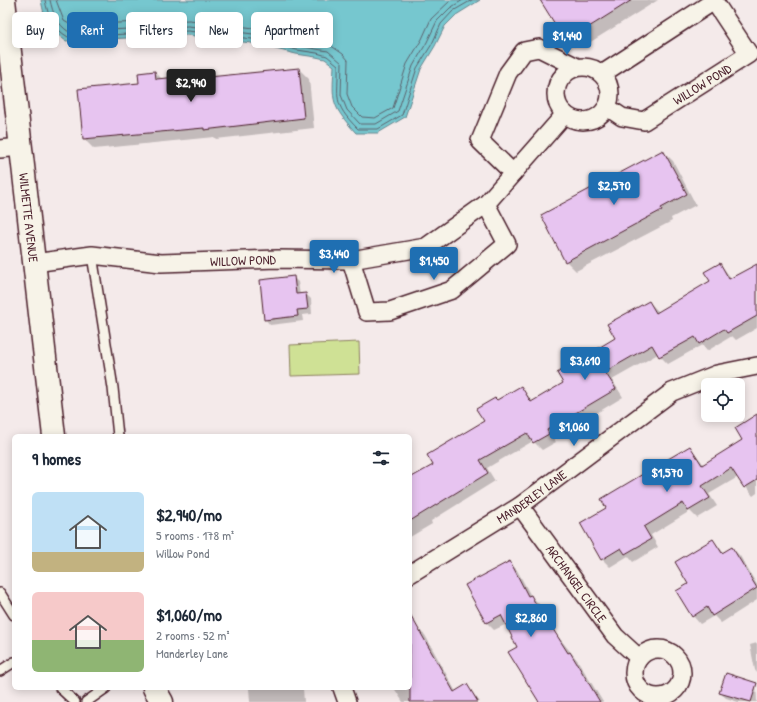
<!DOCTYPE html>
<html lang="en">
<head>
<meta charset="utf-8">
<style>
	body { margin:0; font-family:"Patrick Hand",sans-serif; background:#f2f2f3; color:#1f2937; height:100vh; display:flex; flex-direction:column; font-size:15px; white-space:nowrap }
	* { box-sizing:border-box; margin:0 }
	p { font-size:13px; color:#747a83 }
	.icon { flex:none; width:22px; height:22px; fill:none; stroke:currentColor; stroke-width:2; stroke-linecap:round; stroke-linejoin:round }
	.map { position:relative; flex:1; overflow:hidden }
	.sheet { position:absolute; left:12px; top:434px; width:400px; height:256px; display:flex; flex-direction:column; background:#fff; border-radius:6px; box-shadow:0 2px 10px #0003 }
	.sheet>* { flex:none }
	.top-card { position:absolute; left:12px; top:12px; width:400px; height:36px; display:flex; gap:8px }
	.controls { position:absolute; left:701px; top:378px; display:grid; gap:8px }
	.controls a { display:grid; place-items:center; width:44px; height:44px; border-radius:6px; background:#fff; box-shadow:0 2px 10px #0003; font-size:20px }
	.price { position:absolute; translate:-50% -34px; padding:0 9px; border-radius:4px; background:#1f6fb2; color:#fff; font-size:13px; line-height:26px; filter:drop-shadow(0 1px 2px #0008) }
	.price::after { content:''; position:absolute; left:50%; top:24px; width:12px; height:9px; margin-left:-6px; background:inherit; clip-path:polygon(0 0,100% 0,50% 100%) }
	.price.on { background:#222; color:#fff }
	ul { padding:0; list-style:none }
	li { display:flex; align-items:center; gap:12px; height:100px; padding:0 20px }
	li span { display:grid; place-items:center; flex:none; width:112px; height:80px; border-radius:6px; color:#555 }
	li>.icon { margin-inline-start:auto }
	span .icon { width:48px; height:48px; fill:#fffc; stroke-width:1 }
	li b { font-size:17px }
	h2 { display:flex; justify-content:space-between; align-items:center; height:48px; padding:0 20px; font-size:17px }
	.tag { padding:0 14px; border-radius:6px; background:#fff; box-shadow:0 2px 10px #0003; font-size:14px; line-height:36px }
	.tag.on { background:#1f6fb2; color:#fff }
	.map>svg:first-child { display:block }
	.green { fill:#cfe195; stroke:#8c8060 }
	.water { fill:#76c7cf; stroke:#64848d }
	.shadow { fill:#0003 }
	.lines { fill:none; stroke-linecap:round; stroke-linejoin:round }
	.shore { stroke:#5c626d; stroke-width:1 }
	.building { fill:#e7c4f0; stroke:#4a1f2b }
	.service-casing { stroke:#4a1f2b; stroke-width:12 }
	.minor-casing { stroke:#4a1f2b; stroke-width:20 }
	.tertiary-casing { stroke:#4a1f2b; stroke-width:25 }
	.service { stroke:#f7f3e8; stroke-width:9 }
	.minor { stroke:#f7f3e8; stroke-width:17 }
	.tertiary { stroke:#f7f3e8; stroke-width:22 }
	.labels { text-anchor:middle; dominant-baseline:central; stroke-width:3; stroke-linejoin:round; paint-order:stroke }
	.street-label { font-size:13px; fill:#4a1f2b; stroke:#f7f3e8 }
</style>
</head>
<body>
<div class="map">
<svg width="757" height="702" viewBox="0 0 757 702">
	<rect width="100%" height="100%" fill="#f4eaea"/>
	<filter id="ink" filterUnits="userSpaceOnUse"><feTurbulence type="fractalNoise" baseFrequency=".025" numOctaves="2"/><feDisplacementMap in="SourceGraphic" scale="8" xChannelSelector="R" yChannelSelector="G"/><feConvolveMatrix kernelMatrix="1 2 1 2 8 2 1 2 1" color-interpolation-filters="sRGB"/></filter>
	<g filter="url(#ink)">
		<path class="green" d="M 359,342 L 360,374 L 291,376 L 290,345 Z"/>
		<path class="water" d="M 41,0 L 480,0 L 456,15 L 445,26 L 435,46 L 421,69 L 405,117 L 378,133 L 356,133 C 331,105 332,102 334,66 L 325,59 L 316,57 L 296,54 L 251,43 L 187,35 L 66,41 C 48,28 45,21 41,0 Z"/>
		<g class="shadow">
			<path d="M 541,0 L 658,0 L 584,46 L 580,43 L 574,47 L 564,37 Z"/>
			<path d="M 299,69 L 309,79 L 314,128 L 216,139 L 214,137 L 94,149 L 84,139 L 79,90 L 140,84 L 155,72 L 163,80 L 178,78 L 181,81 Z"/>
			<path d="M 663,151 L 673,161 L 696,205 L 671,218 L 672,221 L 576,271 L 566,261 Z"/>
			<path d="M 720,264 L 732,279 L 757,265 L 757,328 L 736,340 L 732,336 L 707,351 L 702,345 L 668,364 L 658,354 L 612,380 L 623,397 L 554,439 L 556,442 L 542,450 L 533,441 L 487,468 L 495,481 L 431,521 L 432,524 L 410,537 L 410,479 L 434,465 L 485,422 L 497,401 L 521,387 L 533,402 L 564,383 L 617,339 L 649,302 L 659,312 L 711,281 Z"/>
			<path d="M 293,277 L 298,282 L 300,295 L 306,294 L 311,299 L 312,314 L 302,315 L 303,321 L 270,325 L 265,319 Z"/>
			<path d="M 757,422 L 757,493 L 753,496 L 738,477 L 709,494 L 717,506 L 697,518 L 690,511 L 651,535 L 658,547 L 633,562 L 628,556 L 610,567 L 602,559 L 581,524 L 607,509 L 690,447 L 704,465 L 743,440 Z"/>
			<path d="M 713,540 L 724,553 L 732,548 L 740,556 L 757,585 L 757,600 L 721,623 L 714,616 L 700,624 L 693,616 L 689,584 Z"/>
			<path d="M 509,562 L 517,570 L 531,596 L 539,604 L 551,628 L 578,661 L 603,702 L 540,702 L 519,647 L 507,624 L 494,630 L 486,622 Z"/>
			<path d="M 417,628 L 425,635 L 456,692 L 467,686 L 480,702 L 403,702 L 394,688 L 410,688 L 410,631 Z"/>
			<path d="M 757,643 L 757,673 L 755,670 L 750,645 Z"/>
			<path d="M 756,684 L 757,702 L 738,702 L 726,698 L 720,693 Z"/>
			<path d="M 249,688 L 303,688 L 304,702 L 250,702 Z"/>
		</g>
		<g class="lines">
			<g class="shore">
				<path d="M 45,0 C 48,16 53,28 68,37 L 188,31 L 252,39 L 297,50 L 317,53 L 327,56 L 338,65 C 339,98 331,102 358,129 L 378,129 L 402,115 L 417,68 L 432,44 L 441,24 L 453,11 L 472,0"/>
				<path d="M 50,0 C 53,14 57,24 69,32 L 188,26 L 253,34 L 298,46 L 328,51 L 342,63 L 341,95 L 347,110 L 360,124 L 376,124 L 398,111 L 413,66 L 427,42 L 437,21 L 450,8 L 463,0"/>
				<path d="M 56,0 L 64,21 L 71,25 L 189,20 L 254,28 L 299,40 L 330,45 L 343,54 L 348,60 L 347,94 L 352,107 L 362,117 L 375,118 L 393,108 L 407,64 L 422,39 L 431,19 L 451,0"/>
			</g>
		</g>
		<g class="building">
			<path d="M 540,0 L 632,0 L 573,37 L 570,33 L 563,37 Z"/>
			<path d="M 299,68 L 304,118 L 204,130 L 204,128 L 83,139 L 78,89 L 139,83 L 138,73 L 155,71 L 156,79 L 179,77 L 179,80 Z"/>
			<path d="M 663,150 L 687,194 L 661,208 L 662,210 L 565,262 L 541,215 Z"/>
			<path d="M 720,263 L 729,279 L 757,264 L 757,316 L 727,333 L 724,329 L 699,344 L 695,337 L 659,357 L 652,345 L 605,372 L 616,389 L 547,430 L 549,434 L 533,443 L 527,433 L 480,460 L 488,473 L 410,521 L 410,478 L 433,465 L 427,455 L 484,421 L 476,409 L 495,398 L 497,400 L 521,386 L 531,402 L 563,383 L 557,373 L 615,338 L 607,324 L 649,301 L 656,313 L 710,281 L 704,272 Z"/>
			<path d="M 294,276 L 296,294 L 306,293 L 308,309 L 297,310 L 298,316 L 264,320 L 260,280 Z"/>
			<path d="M 757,414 L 757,480 L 744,488 L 731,468 L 702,486 L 710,498 L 688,511 L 683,503 L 644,527 L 651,539 L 625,554 L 621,548 L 601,560 L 580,523 L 606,508 L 601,499 L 690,446 L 702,465 L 742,440 L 735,428 Z"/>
			<path d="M 713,539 L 722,553 L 732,547 L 757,588 L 712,616 L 707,607 L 692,617 L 676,591 L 688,584 L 675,562 Z"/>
			<path d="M 510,561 L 528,596 L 531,595 L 548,628 L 551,626 L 568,653 L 570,652 L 600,702 L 539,702 L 508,652 L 517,647 L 501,615 L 486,623 L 465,585 Z"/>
			<path d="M 410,614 L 454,692 L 467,684 L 478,702 L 410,702 Z"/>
			<path d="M 726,673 L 757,683 L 751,702 L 719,693 Z"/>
		</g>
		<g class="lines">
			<g class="service-casing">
				<g id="service">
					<path d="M 92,255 L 113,388 L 118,436"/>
					<path d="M 0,593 L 14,615"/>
					<path d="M 0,671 L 14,662"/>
					<path d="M 60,688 L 75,702"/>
					<path d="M 86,702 L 106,688"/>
				</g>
			</g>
			<g class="minor-casing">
				<g id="minor">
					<circle cx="583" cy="94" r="27"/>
					<path d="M 602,74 L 714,1 L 749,54 L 644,121 L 622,117 L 607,107"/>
					<path d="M 0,149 L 20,147"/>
					<path d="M 513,173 L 480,141 L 508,73 L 524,51 L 539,48 L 577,67"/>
					<path d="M 351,260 L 367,312 L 390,311 L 452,290 L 507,244 L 486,204"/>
					<path id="s1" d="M 34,263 L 92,255 L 161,263 L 277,259 L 351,260 L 426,247 L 486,204 L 565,114"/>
					<path id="s2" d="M 520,506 L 615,636 L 639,658"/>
					<path id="s3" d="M 410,574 L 520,506 L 672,392 L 717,374 L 757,366"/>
					<circle cx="658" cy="673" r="24"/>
					<path d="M 342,688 L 347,702"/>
				</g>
			</g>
			<g class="tertiary-casing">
				<g id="tertiary">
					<path id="s4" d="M 4,0 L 54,436"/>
					<path d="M 154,688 L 162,702"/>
				</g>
			</g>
			<use href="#service" class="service"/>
			<use href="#minor" class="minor"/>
			<use href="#tertiary" class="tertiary"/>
		</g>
	</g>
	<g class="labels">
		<g class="street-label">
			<text transform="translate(702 84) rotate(-32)">WILLOW POND</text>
			<text stroke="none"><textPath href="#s4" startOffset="219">WILMETTE AVENUE</textPath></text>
			<text stroke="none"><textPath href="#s1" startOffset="210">WILLOW POND</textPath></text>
			<text stroke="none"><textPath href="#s3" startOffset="144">MANDERLEY LANE</textPath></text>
			<text stroke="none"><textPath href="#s2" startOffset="96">ARCHANGEL CIRCLE</textPath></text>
		</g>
	</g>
</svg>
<div class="controls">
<a><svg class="icon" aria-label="locate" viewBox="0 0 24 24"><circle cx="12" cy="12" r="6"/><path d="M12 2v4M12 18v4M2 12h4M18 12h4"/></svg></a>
</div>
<b class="price" style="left:567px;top:56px">$1,440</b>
<b class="price on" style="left:191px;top:103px">$2,940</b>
<b class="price" style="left:614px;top:206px">$2,570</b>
<b class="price" style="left:334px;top:274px">$3,440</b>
<b class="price" style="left:434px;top:281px">$1,450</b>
<b class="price" style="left:585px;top:381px">$3,610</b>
<b class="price" style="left:574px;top:447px">$1,060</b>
<b class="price" style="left:667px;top:493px">$1,570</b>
<b class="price" style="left:531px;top:638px">$2,860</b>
<div class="top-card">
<a class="tag">Buy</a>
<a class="tag on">Rent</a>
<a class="tag">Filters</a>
<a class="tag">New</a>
<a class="tag">Apartment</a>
</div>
<section class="sheet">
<h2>9 homes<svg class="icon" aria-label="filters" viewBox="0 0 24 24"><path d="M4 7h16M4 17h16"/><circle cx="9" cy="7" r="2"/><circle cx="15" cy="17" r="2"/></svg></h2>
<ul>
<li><span style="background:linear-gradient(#bfe0f5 75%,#c2b280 0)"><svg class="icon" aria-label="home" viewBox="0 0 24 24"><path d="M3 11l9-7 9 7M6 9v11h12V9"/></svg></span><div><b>$2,940/mo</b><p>5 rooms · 178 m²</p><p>Willow Pond</p></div></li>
<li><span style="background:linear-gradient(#f6c9c9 60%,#8fb573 0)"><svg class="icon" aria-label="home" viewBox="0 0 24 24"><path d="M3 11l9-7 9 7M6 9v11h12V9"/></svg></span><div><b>$1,060/mo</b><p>2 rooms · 52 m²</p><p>Manderley Lane</p></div></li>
</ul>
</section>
</div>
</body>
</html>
